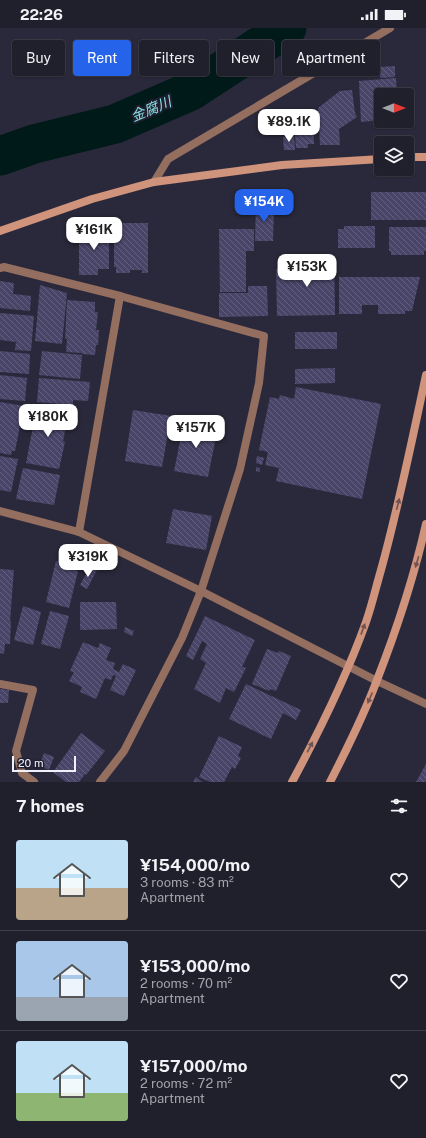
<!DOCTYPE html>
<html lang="en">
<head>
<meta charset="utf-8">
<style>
	body { margin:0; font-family:"Public Sans","Noto Sans JP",sans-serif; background:#282734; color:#f1f3f6; height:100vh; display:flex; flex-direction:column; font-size:15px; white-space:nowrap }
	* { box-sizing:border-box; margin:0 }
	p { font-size:13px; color:#a2a2a9 }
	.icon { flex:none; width:22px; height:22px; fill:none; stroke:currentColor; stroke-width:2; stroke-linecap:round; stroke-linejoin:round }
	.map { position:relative; height:754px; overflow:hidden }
	.details { display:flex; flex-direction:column; background:#201f2c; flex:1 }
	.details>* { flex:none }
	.hud { position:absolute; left:12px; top:12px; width:402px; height:36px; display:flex; gap:8px }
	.needle { width:26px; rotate:90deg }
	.buttons { position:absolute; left:374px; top:60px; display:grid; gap:8px }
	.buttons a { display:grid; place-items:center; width:40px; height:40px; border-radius:4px; background:#201f2c; box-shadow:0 1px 3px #0004,0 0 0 1px #3d3d48; font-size:20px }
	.scale { position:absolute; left:12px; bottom:10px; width:64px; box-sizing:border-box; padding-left:4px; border:2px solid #f0f0fc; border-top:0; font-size:11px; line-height:14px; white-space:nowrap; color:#f0f0fc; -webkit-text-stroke:3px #211f30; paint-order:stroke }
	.price { position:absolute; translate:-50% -34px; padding:0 9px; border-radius:8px; background:#fff; color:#222; font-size:13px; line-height:26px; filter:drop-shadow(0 1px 2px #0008) }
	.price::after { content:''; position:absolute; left:50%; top:24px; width:12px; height:9px; margin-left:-6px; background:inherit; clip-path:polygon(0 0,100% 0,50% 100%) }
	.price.on { background:#2563eb; color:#fff }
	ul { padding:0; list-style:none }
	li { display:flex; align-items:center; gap:12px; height:100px; padding:0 16px }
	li+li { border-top:1px solid #3d3d48 }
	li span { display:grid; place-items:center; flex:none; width:112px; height:80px; border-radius:4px; color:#555 }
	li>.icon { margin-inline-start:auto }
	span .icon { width:48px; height:48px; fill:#fffc; stroke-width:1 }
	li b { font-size:17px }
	h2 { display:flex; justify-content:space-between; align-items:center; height:48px; padding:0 16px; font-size:17px }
	.tag { padding:0 14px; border-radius:4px; background:#201f2c; box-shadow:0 1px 3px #0004,0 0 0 1px #3d3d48; font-size:14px; line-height:36px }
	.tag.on { background:#2563eb; color:#fff }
	.status { display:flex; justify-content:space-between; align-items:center; height:28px; padding:0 20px; background:#201f2c; direction:ltr }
	.status svg { height:11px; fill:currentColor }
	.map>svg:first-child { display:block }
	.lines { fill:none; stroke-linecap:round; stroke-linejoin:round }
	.river { stroke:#001a1a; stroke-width:39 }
	.building { fill:url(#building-back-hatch) }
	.street { stroke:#946e5f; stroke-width:8 }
	.secondary { stroke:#d0937b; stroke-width:8 }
	.oneway { fill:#705352 }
	.labels { text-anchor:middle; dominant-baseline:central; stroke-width:4; stroke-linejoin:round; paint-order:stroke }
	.water-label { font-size:14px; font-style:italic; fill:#86e4e5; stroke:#211f30 }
</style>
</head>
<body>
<div class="status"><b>22:26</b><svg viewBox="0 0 49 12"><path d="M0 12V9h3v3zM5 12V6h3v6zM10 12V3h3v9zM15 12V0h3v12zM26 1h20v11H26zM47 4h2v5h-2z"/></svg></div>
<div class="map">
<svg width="426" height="754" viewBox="0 0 426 754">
	<defs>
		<pattern id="building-back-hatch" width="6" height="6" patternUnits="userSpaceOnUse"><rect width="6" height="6" fill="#494569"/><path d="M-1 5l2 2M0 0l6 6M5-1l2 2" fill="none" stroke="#64607f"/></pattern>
	</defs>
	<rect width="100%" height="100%" fill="#2a293b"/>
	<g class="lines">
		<path class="river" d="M 0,128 L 34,116 L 115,96 L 191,63 L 287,0"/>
	</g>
	<g class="building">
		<path d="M 395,38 L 395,49 L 380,50 L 380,39 Z"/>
		<path d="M 396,50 L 397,67 L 381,67 L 381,92 L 361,94 L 359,53 Z"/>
		<path d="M 352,62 L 355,85 L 357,89 L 339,101 L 340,117 L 320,117 L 318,80 L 340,63 Z"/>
		<path d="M 306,81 L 313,81 L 313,85 L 315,85 L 315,94 L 313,93 L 314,116 L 308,116 L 308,120 L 296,120 L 295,107 L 283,107 L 283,97 L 299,87 L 306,87 Z"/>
		<path d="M 294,108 L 295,122 L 284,122 L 283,109 Z"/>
		<rect x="371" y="164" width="55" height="28"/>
		<path d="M 256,177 L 274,177 L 273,213 L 255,213 Z"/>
		<path d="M 114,195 L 148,195 L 148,245 L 142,245 L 142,242 L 130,242 L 130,245 L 116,245 L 116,239 L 114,239 Z"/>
		<path d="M 96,198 L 109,199 L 109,241 L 98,241 L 98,247 L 79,247 L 79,204 L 96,204 Z"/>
		<path d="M 344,198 L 375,198 L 375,220 L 338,220 L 338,201 L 344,201 Z"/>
		<path d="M 389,199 L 426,199 L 426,223 L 424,223 L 424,227 L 391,227 L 391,223 L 389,223 Z"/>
		<path d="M 219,201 L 254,201 L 254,223 L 246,223 L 246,264 L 220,264 Z"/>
		<path d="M 299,227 L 334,227 L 335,287 L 277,288 L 276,241 L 299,241 Z"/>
		<path d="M 339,249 L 420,249 L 412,283 L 405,283 L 405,286 L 378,286 L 378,277 L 362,277 L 362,286 L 339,286 Z"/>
		<path d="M 0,253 L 14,255 L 13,266 L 31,268 L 30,283 L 0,280 Z"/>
		<path d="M 40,257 L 67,265 L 62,316 L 35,313 Z"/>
		<path d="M 248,258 L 267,258 L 268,288 L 219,289 L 219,265 L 248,265 Z"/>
		<path d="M 67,272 L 95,274 L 95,284 L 98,284 L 96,302 L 99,302 L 98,317 L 96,317 L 95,327 L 82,326 L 82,325 L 66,324 L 67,311 L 65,311 Z"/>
		<path d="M 0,285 L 34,288 L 31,323 L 15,322 L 16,314 L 0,312 Z"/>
		<rect x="295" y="304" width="42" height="17"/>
		<path d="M 0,323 L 30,326 L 29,346 L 0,344 Z"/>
		<path d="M 42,323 L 82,327 L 80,351 L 39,347 Z"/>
		<path d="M 335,340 L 335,355 L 295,356 L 295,341 Z"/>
		<path d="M 0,347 L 27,350 L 25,373 L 0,371 Z"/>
		<path d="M 39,350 L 90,354 L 88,373 L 73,372 L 73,377 L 37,374 Z"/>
		<path d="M 296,359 L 381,376 L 362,471 L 276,453 L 279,440 L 265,437 L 268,424 L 259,422 L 270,369 L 279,371 L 280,367 L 294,371 Z"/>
		<path d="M 0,374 L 24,378 L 15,423 L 12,423 L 11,427 L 0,425 Z"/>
		<path d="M 37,378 L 69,384 L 63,413 L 65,414 L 59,441 L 26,435 Z"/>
		<path d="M 133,382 L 171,388 L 162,439 L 125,433 Z"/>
		<path d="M 184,393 L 218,399 L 208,449 L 174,443 Z"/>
		<path d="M 0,428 L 18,431 L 11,464 L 0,462 Z"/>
		<path d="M 257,428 L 264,430 L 262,437 L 256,435 Z"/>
		<path d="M 256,439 L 260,440 L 260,444 L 256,443 Z"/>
		<path d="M 23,440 L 60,447 L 54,477 L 16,471 Z"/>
		<path d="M 173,481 L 212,488 L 206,522 L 166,515 Z"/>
		<path d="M 56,533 L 75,537 L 74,542 L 78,543 L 69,580 L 46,574 Z"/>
		<path d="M 90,539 L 97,542 L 87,561 L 80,557 Z"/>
		<path d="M 0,541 L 14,542 L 10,593 L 11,593 L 10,616 L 5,616 L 4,626 L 0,625 Z"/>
		<path d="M 80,574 L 116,574 L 117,601 L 80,602 Z"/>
		<path d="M 23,578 L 41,584 L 33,617 L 14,612 Z"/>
		<path d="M 50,583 L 69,588 L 60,621 L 41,616 Z"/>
		<path d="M 205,588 L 255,612 L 242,639 L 246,640 L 234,664 L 226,660 L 220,675 L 194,661 L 206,635 L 200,631 L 207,616 L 202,613 L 193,632 L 186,628 Z"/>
		<path d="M 125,599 L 134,603 L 132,608 L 124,604 Z"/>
		<path d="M 83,614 L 98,620 L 100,615 L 111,620 L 106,632 L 115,635 L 113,641 L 119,644 L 123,636 L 136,642 L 124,668 L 110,662 L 116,648 L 113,647 L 111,652 L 105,650 L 96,671 L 80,664 L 82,659 L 69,653 L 74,644 L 70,643 Z"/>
		<path d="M 267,621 L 278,625 L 279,623 L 291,628 L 276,663 L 270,661 L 269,663 L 252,656 Z"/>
		<path d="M 246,656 L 301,682 L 296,692 L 283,685 L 271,711 L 229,691 Z"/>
		<path d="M 0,661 L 9,662 L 8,675 L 0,675 Z"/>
		<path d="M 81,705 L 105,723 L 86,747 L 85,746 L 79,754 L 66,754 L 53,744 Z"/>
		<path d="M 219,708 L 242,719 L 238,728 L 241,730 L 235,741 L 232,739 L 224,754 L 210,754 L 199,749 Z"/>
		<path d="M 44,725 L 54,729 L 49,742 L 39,738 Z"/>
		<path d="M 426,736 L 426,754 L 416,754 Z"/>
		<path d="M 196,749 L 202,754 L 193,754 Z"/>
	</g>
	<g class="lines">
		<g class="street">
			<path d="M 154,154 L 168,131 L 390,0"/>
			<path d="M 0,240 L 4,239 L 120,268 L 264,308 L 259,355 L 240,441 L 201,563 L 182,610 L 124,723 L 100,754"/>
			<path d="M 0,483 L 79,504 L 201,563 L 377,653 L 426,676"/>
			<path d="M 79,504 L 120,268"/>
			<path d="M 0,656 L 33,662 L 16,723 L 22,745 L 34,754"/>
		</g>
		<g class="secondary">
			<path d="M 407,129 L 426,129"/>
			<path d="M 0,203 L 92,171 L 154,154 L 282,137 L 381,131"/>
			<path d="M 292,754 C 320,702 346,650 366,594 C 372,577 376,559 381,542 C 399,477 412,412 426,347"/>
			<path d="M 330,754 C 347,721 364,687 377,652 C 397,601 414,549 426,496"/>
		</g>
	</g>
	<defs><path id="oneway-solid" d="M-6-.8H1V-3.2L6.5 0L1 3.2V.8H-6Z"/></defs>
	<g class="oneway">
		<use href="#oneway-solid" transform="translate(398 476) rotate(-76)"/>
		<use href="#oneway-solid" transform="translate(417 534) rotate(106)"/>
		<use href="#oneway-solid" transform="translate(363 601) rotate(-70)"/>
		<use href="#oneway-solid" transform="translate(370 670) rotate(114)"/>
		<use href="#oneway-solid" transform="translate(310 719) rotate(-62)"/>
	</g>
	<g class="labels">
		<g class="water-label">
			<text transform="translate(151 81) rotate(-23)">金腐川</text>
		</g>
	</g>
</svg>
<div class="buttons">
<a><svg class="needle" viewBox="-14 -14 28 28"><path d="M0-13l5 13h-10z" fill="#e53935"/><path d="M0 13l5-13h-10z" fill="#a2a2a9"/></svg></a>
<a><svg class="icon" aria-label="layers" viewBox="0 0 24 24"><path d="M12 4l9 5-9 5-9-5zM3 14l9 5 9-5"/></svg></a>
</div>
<div class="scale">20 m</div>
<b class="price" style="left:289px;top:115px">¥89.1K</b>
<b class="price on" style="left:264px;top:195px">¥154K</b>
<b class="price" style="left:94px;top:223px">¥161K</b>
<b class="price" style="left:307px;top:260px">¥153K</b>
<b class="price" style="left:48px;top:410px">¥180K</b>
<b class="price" style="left:196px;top:421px">¥157K</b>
<b class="price" style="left:88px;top:550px">¥319K</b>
<div class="hud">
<a class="tag">Buy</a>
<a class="tag on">Rent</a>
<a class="tag">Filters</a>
<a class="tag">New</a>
<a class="tag">Apartment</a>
</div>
</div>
<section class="details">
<h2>7 homes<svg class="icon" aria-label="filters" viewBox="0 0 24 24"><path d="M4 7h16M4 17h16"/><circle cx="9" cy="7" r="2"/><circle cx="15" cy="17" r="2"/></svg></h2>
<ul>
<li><span style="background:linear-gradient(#bfe0f5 60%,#b9a48a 0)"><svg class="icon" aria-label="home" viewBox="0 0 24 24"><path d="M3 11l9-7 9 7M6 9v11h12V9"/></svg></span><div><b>¥154,000/mo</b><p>3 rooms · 83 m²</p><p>Apartment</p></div><svg class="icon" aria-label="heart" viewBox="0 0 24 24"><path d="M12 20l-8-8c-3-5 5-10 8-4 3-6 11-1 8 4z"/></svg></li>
<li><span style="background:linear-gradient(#a9c7e8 70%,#9aa5b1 0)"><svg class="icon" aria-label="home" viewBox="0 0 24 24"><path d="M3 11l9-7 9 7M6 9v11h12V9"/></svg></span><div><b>¥153,000/mo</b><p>2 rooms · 70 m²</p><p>Apartment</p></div><svg class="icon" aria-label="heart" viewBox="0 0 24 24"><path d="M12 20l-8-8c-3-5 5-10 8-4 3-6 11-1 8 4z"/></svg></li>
<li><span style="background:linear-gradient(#bfe0f5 65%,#8fb573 0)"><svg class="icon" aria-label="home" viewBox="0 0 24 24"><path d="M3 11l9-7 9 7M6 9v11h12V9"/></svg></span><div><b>¥157,000/mo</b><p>2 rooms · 72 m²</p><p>Apartment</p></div><svg class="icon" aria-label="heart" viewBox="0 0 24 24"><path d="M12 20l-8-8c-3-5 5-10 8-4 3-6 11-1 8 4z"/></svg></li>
</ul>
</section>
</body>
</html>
